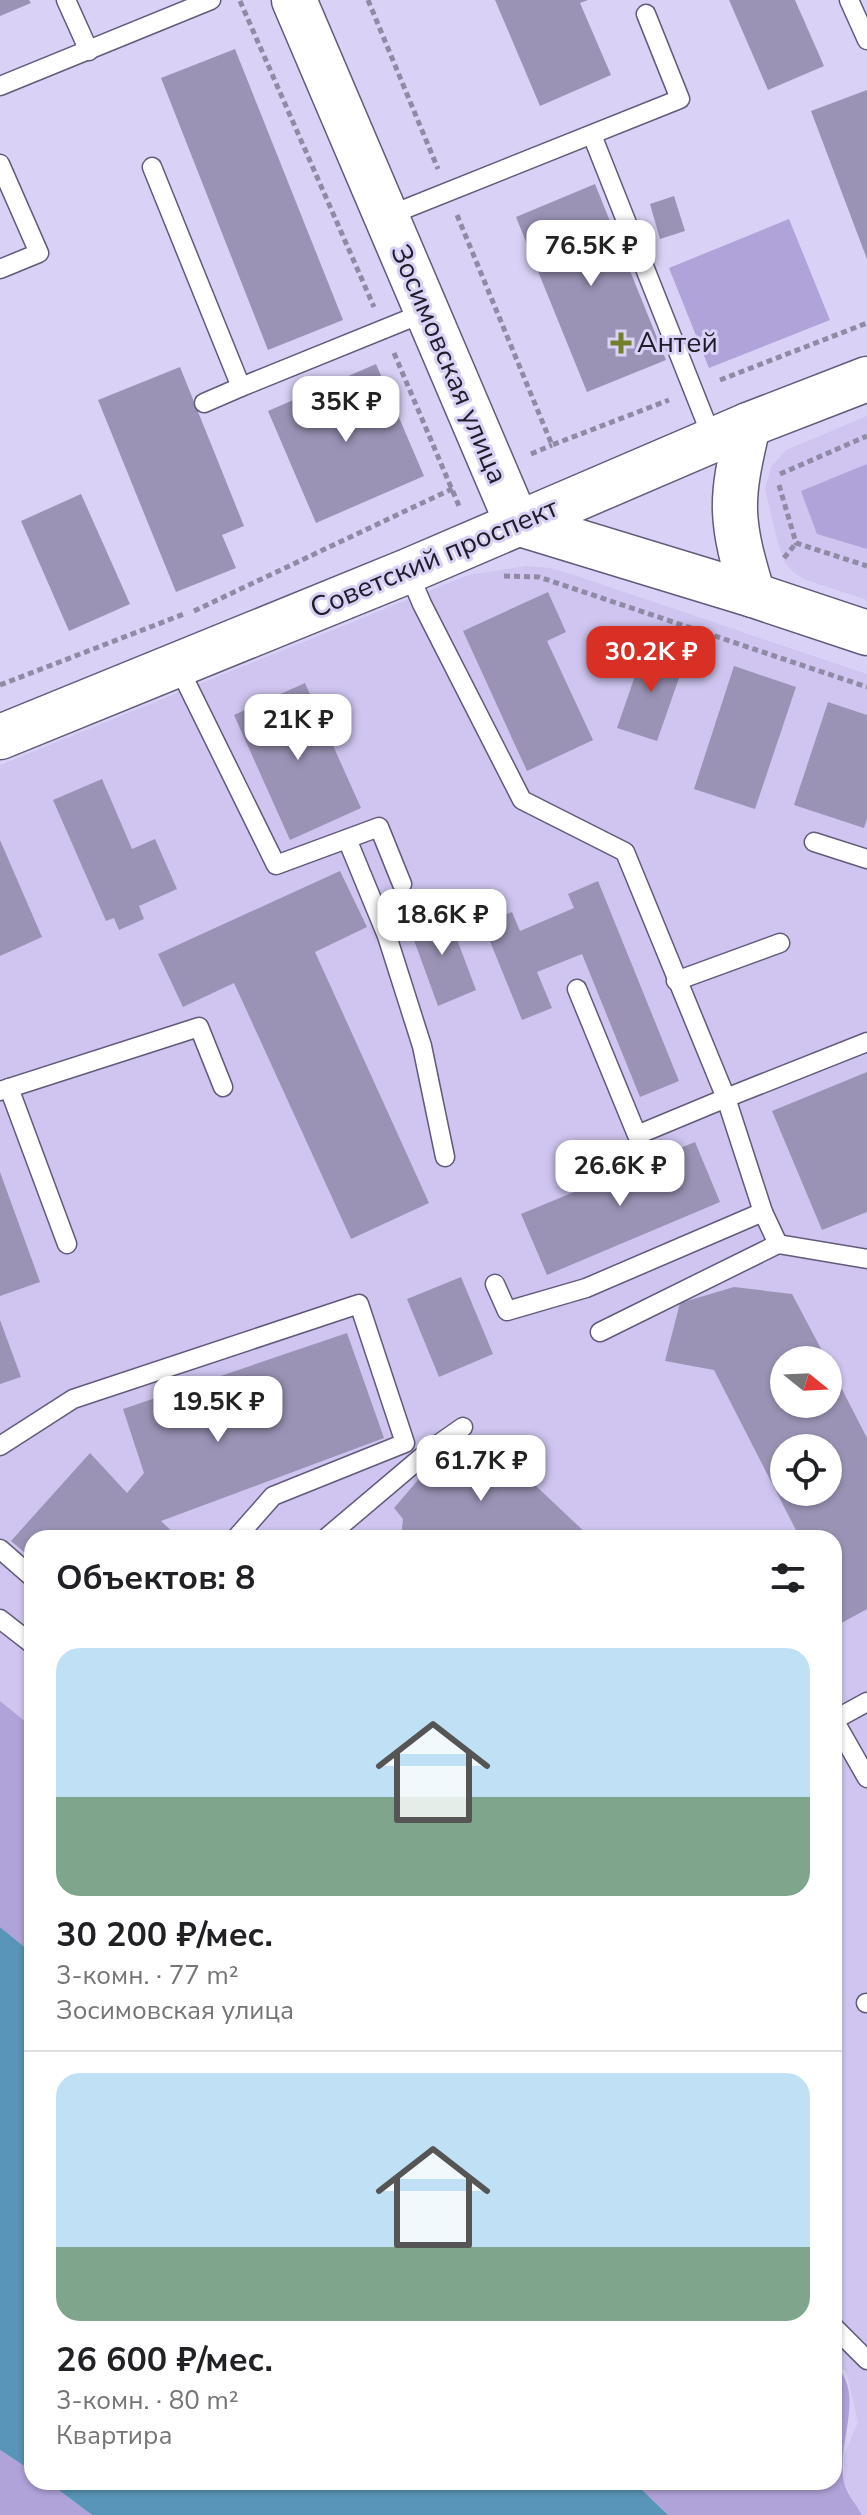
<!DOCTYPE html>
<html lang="ru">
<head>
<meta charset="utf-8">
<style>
	body { margin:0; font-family:"Nunito Sans",sans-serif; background:#f2f2f2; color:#202124; height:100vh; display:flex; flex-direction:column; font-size:30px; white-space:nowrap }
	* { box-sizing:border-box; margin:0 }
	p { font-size:26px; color:#757577 }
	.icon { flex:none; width:44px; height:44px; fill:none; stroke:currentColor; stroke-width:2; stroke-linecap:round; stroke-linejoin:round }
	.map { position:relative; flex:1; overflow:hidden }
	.panel { position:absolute; left:24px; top:1530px; width:818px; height:960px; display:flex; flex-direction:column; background:#fff; border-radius:24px; box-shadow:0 2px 6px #0004 }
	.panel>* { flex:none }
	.needle { width:52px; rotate:108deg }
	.controls { position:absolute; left:770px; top:1346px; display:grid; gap:16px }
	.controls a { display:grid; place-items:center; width:72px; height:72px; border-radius:50%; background:#fff; box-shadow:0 2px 6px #0004; font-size:40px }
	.price { position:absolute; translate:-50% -68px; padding:0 18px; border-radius:16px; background:#fff; color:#222; font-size:26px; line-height:52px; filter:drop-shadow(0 2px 4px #0008) }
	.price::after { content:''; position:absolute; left:50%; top:48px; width:24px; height:18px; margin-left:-12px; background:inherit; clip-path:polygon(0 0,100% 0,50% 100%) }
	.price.on { background:#d93025; color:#fff }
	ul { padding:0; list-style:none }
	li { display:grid; align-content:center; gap:16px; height:424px; padding:0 32px }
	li+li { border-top:2px solid #e0e0e0 }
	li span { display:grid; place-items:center; height:248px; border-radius:24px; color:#555 }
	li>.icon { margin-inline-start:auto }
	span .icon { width:144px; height:144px; fill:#fffc; stroke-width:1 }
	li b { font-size:34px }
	h2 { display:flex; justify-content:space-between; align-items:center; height:96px; padding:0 32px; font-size:34px }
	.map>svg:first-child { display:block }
	.built { fill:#cfc5f0; fill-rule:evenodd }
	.green { fill:#b0a3d9 }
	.water { fill:#5995b8 }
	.building { fill:#9b93b5; fill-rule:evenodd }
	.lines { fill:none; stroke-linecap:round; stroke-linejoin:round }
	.service-casing { stroke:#615a79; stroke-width:21 }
	.tertiary-casing { stroke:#615a79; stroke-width:47 }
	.path { stroke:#908aa4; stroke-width:5; stroke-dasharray:6 4; stroke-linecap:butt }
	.service { stroke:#fff; stroke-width:18 }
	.tertiary { stroke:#fff; stroke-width:44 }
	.poi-dot { fill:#757f2a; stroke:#dad2f6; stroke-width:3 }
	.labels { text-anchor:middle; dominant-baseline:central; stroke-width:6; stroke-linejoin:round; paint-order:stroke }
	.poi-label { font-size:28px; fill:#201d2a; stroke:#dad2f6; text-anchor:start }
	.street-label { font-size:28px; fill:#201d2a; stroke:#dad2f6 }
</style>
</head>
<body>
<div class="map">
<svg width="867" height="2515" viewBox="0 0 867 2515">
	<rect width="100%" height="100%" fill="#dad2f6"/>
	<g class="built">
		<path d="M 867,416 L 867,600 L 806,580 L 794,573 L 785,563 L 778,544 L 765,489 L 771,467 L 786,450 Z"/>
		<path d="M 526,566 L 551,568 L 577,576 L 867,674 L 867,2515 L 862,2515 L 844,2484 L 844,2455 L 858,2422 L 846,2371 L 834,2364 L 834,1538 L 32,1538 L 32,1727 L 0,1701 L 0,765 L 468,575 ZM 784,1360 L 828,1360 L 828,1404 L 784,1404 ZM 784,1448 L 828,1448 L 828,1492 L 784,1492 Z"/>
	</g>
	<g class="green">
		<path d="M 789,219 L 830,320 L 709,368 L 669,268 Z"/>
		<path d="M 867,464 L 867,549 L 817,534 L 801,491 Z"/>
		<path d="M 0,1701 L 32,1727 L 32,1953 L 0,1927 Z"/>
		<path d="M 834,2364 C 867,2394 836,2440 844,2482 C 846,2493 857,2505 862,2515 L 668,2515 L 634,2482 L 834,2482 Z"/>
		<path d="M 0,2450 L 32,2471 L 32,2482 L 48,2482 L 92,2515 L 0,2515 Z"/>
	</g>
	<g class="water">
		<path d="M 0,1927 L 32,1953 L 32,2471 L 0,2450 Z"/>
		<path d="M 48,2482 L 634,2482 L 668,2515 L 92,2515 Z"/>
	</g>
	<g class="building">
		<path d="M 0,0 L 29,0 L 31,3 L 0,16 Z"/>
		<path d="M 495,0 L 588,0 L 580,3 L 611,75 L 540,106 Z"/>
		<path d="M 729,0 L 795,0 L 824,66 L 768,90 Z"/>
		<path d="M 235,49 L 343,320 L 268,350 L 161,78 Z"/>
		<path d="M 867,90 L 867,259 L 811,111 Z"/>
		<path d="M 595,184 L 666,360 L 587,392 L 516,217 Z"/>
		<path d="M 674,196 L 685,231 L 660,239 L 650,204 Z"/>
		<path d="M 376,364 L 424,476 L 316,523 L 268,411 Z"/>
		<path d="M 180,367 L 244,526 L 222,535 L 236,568 L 176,592 L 98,400 Z"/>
		<path d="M 81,494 L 130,604 L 69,631 L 21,521 Z"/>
		<path d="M 548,592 L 566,632 L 547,641 L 593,740 L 527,771 L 463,631 Z"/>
		<path d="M 645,647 L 685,661 L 657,741 L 617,728 Z"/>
		<path d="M 734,666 L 796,687 L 755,809 L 694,789 Z"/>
		<path d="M 305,683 L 361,808 L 290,840 L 234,715 Z"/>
		<path d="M 828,702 L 867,715 L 867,819 L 864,828 L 794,805 Z"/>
		<path d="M 102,779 L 132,849 L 155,839 L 177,889 L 139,906 L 144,919 L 119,930 L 114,918 L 106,921 L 53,800 Z"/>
		<path d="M 0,840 L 42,937 L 0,956 Z"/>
		<path d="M 340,871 L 367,927 L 315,952 L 429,1203 L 351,1239 L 234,983 L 183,1007 L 158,954 Z"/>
		<path d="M 598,881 L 679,1081 L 640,1097 L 582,954 L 537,972 L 552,1008 L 522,1020 L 483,924 L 512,912 L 520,931 L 574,908 L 568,894 Z"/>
		<path d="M 446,910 L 476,990 L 438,1006 L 407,921 Z"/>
		<path d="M 867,1072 L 867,1212 L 822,1230 L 772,1111 Z"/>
		<path d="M 695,1142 L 720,1202 L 547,1275 L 521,1214 Z"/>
		<path d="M 0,1172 L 40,1282 L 0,1296 Z"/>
		<path d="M 461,1277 L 493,1354 L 439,1377 L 407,1299 Z"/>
		<path d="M 734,1287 L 792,1294 L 827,1360 L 784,1360 L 784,1404 L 828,1404 L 828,1362 L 867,1438 L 867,1609 L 834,1627 L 834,1538 L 800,1538 L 714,1370 L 665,1361 L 680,1303 ZM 784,1448 L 828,1448 L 828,1492 L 784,1492 Z"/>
		<path d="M 0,1320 L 21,1377 L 0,1384 Z"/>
		<path d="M 347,1333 L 384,1438 L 161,1521 L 179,1538 L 32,1538 L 32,1559 L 11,1541 L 90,1453 L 127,1493 L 144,1473 L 123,1409 Z"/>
		<path d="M 442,1452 L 451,1461 L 489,1458 L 496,1452 L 518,1453 L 518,1469 L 591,1538 L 401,1538 L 403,1519 L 394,1508 Z"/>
	</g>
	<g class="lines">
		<g class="service-casing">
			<g id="service">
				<path d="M 66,0 L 89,51"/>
				<path d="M 849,0 L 867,40"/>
				<path d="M 0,86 L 211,0"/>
				<path d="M 592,135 L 713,440"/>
				<path d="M 0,164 L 39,253 L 0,269"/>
				<path d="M 152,167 L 241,387 L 426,312"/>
				<path d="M 385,217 L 680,99 L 646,14"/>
				<path d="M 204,403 L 241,387"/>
				<path d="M 408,571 L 422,604 L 522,800 L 625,852 L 726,1098 L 867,1042"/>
				<path d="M 177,664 L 276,865 L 379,827 L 402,884"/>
				<path d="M 347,839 L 387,936 L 422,1046 L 445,1157"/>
				<path d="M 814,842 L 867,859"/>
				<path d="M 676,981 L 780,943"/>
				<path d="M 577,989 L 637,1135 L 726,1098 L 763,1212"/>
				<path d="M 9,1088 L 67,1244"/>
				<path d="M 0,1091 L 199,1027 L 223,1087"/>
				<path d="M 495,1284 L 507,1311 L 586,1288 L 763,1212 L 778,1244"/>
				<path d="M 600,1332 L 778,1244 L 867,1259"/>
				<path d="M 0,1446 L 73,1399 L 359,1304 L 405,1443 L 273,1496 L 236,1538"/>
				<path d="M 326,1538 L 430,1450 L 463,1427"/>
				<path d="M 0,1549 L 32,1577"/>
				<path d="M 0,1619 L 32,1644"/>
				<path d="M 867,1702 L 834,1720 L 867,1778"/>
				<path d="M 866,2003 L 867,2003"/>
				<path d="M 834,2327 L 867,2360"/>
			</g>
		</g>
		<g class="tertiary-casing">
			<g id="tertiary">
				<path d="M 294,0 L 517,523"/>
				<path d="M 748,425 C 742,453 734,482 735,511 C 736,540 745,568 753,595"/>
				<path d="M 517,523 L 753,595 L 867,633"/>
				<path d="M 0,737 L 408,571 L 748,425 L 867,379"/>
			</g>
		</g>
		<g class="path">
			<path d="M 368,0 L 438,169"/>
			<path d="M 240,1 L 374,307"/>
			<path d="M 457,215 L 552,445 L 669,400"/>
			<path d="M 394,353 L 459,506"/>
			<path d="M 720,380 L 867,323"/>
			<path d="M 531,454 L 552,445"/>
			<path d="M 780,474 L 867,436"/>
			<path d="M 779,485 L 796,543 L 867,566"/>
			<path d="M 784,558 L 796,543"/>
			<path d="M 504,576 L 539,577 L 867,687"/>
			<path d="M 194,611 L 456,487"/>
			<path d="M 0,685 L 184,614"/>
		</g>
		<use href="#service" class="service"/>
		<use href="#tertiary" class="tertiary"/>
	</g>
	<path class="poi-dot" d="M617 331h8v8h8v8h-8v8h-8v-8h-8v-8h8z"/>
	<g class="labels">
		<g class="poi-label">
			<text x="637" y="343">Антей</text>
		</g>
		<g class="street-label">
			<text transform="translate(449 364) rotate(67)">Зосимовская улица</text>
			<text transform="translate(434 558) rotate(-23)">Советский проспект</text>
		</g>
	</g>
</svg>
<div class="controls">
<a><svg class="needle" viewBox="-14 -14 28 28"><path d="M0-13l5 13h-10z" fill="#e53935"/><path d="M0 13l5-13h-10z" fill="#757577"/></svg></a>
<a><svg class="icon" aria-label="locate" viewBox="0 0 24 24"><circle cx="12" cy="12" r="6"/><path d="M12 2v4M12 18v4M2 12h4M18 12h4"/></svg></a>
</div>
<b class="price" style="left:591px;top:288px">76.5K ₽</b>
<b class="price" style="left:346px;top:444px">35K ₽</b>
<b class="price on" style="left:651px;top:694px">30.2K ₽</b>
<b class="price" style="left:298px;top:762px">21K ₽</b>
<b class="price" style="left:442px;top:957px">18.6K ₽</b>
<b class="price" style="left:620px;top:1208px">26.6K ₽</b>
<b class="price" style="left:218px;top:1444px">19.5K ₽</b>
<b class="price" style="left:481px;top:1503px">61.7K ₽</b>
<section class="panel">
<h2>Объектов: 8<svg class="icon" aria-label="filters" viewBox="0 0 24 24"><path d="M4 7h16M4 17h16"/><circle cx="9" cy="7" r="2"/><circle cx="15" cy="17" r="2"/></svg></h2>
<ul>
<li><span style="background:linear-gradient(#bfe0f5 60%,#7fa58c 0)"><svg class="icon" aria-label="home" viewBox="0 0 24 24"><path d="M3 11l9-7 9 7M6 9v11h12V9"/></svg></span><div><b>30 200 ₽/мес.</b><p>3-комн. · 77 m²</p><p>Зосимовская улица</p></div></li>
<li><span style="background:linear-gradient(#bfe0f5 70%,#7fa58c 0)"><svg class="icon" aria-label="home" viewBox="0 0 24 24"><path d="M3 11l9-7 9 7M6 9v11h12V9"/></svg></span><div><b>26 600 ₽/мес.</b><p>3-комн. · 80 m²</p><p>Квартира</p></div></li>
</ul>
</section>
</div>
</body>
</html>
